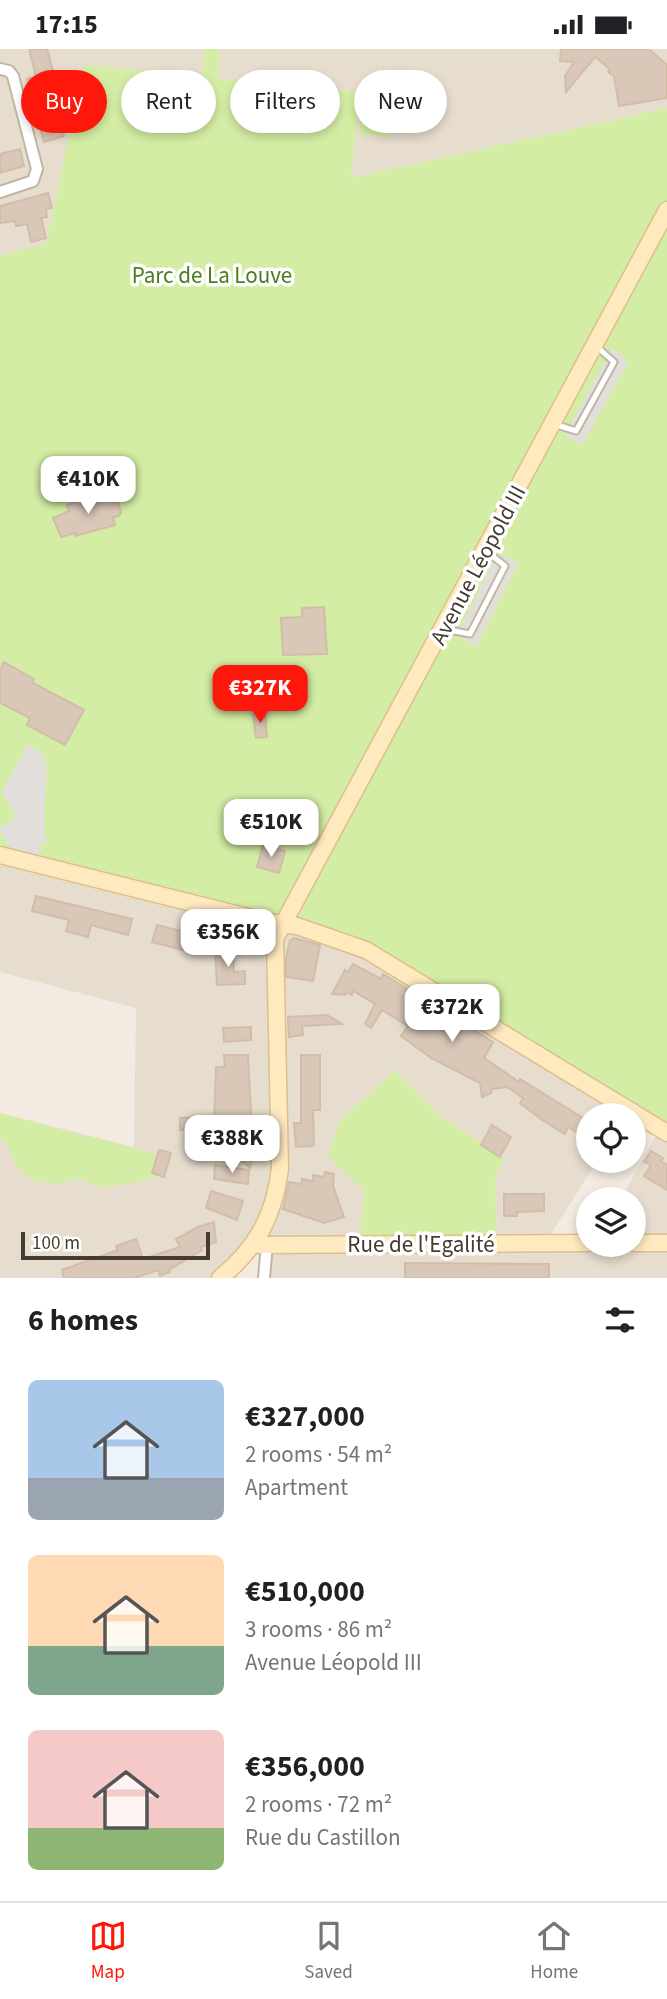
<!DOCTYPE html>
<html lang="en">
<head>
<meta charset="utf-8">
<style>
	body { margin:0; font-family:"Source Sans 3",sans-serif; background:#f6f6f6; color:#202124; height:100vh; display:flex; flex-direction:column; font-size:26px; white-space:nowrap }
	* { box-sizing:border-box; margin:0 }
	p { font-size:23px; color:#757577 }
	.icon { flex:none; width:38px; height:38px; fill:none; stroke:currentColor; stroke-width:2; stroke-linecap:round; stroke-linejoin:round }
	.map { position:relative; height:1229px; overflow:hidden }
	.drawer { display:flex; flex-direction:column; background:#fff; flex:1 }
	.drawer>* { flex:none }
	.top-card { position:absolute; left:21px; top:21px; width:626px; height:63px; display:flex; gap:14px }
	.fabs { position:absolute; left:576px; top:1054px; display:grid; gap:14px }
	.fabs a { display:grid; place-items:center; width:70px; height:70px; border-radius:50%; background:#fff; box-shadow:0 4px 10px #0003; font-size:35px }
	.scale { position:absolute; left:21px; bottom:18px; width:189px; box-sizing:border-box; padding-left:7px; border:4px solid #443b31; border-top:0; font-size:19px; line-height:24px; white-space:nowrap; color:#443b31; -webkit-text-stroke:5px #fff; paint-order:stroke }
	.price { position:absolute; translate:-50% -60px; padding:0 16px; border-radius:14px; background:#fff; color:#222; font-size:23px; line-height:46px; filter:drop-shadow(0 2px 4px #0008) }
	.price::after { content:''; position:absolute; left:50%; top:42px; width:21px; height:16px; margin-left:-10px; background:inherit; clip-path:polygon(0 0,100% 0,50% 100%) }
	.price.current { background:#ff170c; color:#fff }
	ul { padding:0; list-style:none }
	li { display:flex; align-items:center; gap:21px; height:175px; padding:0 28px }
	li span { display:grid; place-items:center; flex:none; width:196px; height:140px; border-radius:10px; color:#555 }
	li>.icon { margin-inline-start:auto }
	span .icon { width:84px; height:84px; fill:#fffc; stroke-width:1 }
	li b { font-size:30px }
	h2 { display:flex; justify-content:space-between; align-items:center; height:84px; padding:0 28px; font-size:30px }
	.pill { padding:0 24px; border-radius:32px; background:#fff; box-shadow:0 4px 10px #0003; font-size:24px; line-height:63px }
	.pill.current { background:#ff170c; color:#fff }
	.status { display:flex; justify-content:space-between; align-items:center; height:49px; padding:0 35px; background:#fff; direction:ltr }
	.status svg { height:19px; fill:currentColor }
	.tabs { display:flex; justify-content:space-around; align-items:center; height:98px; border-top:2px solid #e0e0e0; background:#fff; font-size:19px; color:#757577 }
	.tabs a { display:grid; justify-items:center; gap:4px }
	.tabs .current { color:#ff170c }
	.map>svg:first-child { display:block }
	.residential { fill:#e7ddce; fill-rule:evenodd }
	.green { fill:#d4eda4 }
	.parking { fill:#e2deda }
	.building { fill:#d9c8b8; stroke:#d1bda8; stroke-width:2 }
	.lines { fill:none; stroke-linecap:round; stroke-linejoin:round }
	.lane-casing { stroke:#c1b5a6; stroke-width:9 }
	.street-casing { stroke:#c1b5a6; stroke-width:14 }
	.secondary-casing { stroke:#dbbf8c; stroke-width:19 }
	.lane { stroke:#fff; stroke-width:5 }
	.street { stroke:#fff; stroke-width:10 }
	.secondary { stroke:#ffe9bf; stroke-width:16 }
	.labels { text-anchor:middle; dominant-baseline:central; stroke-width:7; stroke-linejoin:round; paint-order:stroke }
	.park-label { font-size:23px; fill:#4c7c1f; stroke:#fff }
	.street-label { font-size:23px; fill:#443b31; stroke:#fff }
</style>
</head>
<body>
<div class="status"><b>17:15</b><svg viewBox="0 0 49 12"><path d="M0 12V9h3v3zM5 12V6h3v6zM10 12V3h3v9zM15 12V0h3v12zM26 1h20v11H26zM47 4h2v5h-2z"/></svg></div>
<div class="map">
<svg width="667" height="1229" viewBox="0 0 667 1229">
	<rect width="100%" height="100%" fill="#f3ebe1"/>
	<g class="residential">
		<path d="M 0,0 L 205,0 L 202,27 L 60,128 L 46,196 L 0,207 Z"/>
		<path d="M 220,0 L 667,0 L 667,59 L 351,129 L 358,43 L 217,29 Z"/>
		<path d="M 0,806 L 332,888 L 625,1066 L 588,1066 L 588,1111 L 598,1111 L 552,1183 L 552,1194 L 634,1195 L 634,1150 L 621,1150 L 660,1079 L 667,1084 L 667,1229 L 264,1229 L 267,1196 L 220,1229 L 0,1229 L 0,1064 L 134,1098 L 136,959 L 0,923 ZM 395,1021 L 441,1068 L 504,1108 L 495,1130 L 497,1194 L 359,1193 L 364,1141 Z"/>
	</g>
	<g class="green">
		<path d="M 205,0 L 220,0 L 217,29 L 359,43 L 351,129 L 667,59 L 667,1084 L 366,901 L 0,806 L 0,207 L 46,195 L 84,16 L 202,27 Z"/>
		<path d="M 363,43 L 394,46 L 389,88 L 359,85 Z"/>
		<path d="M 395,1021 L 441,1068 L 504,1108 L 495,1130 L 497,1195 L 359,1194 L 364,1141 L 328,1108 L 339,1073 Z"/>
		<path d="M 0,1064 L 152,1104 L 158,1109 L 161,1120 L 158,1129 L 104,1139 L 79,1130 L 55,1135 L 34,1132 L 16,1117 L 6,1092 L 0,1089 Z"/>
	</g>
	<g class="parking">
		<path d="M 613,298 L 628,314 L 582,396 L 564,386 Z"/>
		<path d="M 498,504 L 518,514 L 477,597 L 456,587 Z"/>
		<path d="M 28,695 L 42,704 L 47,717 L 44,776 L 46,795 L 40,794 L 41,807 L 11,801 L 0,782 L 0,779 L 16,768 L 2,742 Z"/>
	</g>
	<g class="building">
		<path d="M 29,0 L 47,0 L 53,22 L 44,25 L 50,46 L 33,51 L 27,30 L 36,27 Z"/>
		<path d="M 561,0 L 649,0 L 667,16 L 667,49 L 619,57 L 614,27 L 608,23 L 610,20 L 595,8 L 566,43 L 565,27 L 574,13 L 560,12 Z"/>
		<path d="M 33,53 L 58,59 L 64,87 L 44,93 Z"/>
		<path d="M 20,100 L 24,117 L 0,124 L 0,105 Z"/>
		<path d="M 48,144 L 52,159 L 46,160 L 47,168 L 41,169 L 46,189 L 31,193 L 27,175 L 16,177 L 15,172 L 0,174 L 0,157 Z"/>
		<path d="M 97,445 L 98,448 L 107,446 L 108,452 L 118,453 L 121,463 L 119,467 L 113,468 L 115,476 L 75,487 L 75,484 L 61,488 L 53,469 L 69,462 L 67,456 L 76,453 L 76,450 Z"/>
		<path d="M 324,558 L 327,605 L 283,606 L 281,569 L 302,568 L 302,559 Z"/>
		<path d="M 4,613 L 34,630 L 33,634 L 84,661 L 65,696 L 27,676 L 30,669 L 0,654 L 0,622 Z"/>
		<path d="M 273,622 L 275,643 L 263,644 L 261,623 Z"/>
		<path d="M 265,664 L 267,688 L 256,689 L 253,665 Z"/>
		<path d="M 263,796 L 285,802 L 279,824 L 257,818 Z"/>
		<path d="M 36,847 L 132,870 L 128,886 L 91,876 L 88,888 L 66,882 L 69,871 L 32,862 Z"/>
		<path d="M 157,876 L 188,884 L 183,901 L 152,893 Z"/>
		<path d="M 294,889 L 320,896 L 313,932 L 286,928 L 286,909 L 290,892 Z"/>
		<path d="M 233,900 L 234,923 L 245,922 L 245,935 L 217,936 L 215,901 Z"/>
		<path d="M 353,915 L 381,930 L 383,925 L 493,993 L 484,1009 L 519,1033 L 520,1030 L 588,1072 L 588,1090 L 568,1078 L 565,1085 L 542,1071 L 520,1054 L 523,1049 L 507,1038 L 492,1040 L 491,1044 L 482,1048 L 480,1034 L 431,1009 L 401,987 L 408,977 L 382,961 L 371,979 L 365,975 L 375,955 L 353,942 L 352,946 L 347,943 L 345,946 L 332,945 L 345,921 L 348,923 Z"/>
		<path d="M 327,966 L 342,975 L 302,977 L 303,986 L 289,988 L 288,968 Z"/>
		<path d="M 251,978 L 251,991 L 224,993 L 223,979 Z"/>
		<path d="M 224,1006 L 248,1006 L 253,1104 L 250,1119 L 229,1100 L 229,1090 L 246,1073 L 214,1073 L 216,1018 L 225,1018 Z"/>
		<path d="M 301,1006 L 320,1006 L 320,1061 L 313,1061 L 314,1096 L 312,1097 L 296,1098 L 294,1074 L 301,1074 Z"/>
		<path d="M 202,1068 L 202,1080 L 180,1081 L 180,1069 Z"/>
		<path d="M 492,1076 L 511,1088 L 500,1108 L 481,1096 Z"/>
		<path d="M 159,1101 L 171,1104 L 164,1128 L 152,1124 Z"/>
		<path d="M 651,1102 L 663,1109 L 661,1112 L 667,1116 L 667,1141 L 644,1127 L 651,1116 L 644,1113 Z"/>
		<path d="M 215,1116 L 249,1121 L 248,1135 L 214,1130 Z"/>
		<path d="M 325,1123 L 334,1125 L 333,1137 L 344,1168 L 324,1174 L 283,1160 L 289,1133 L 301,1135 L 302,1130 L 313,1132 L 313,1126 L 324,1128 Z"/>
		<path d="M 211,1142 L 243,1152 L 237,1171 L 206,1159 Z"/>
		<path d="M 504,1145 L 544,1145 L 544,1162 L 517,1163 L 517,1167 L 504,1167 Z"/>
		<path d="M 214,1173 L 216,1193 L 201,1198 L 202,1201 L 169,1221 L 170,1223 L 160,1227 L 158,1221 L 135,1229 L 64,1229 L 62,1221 L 118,1201 L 116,1197 L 136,1190 L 143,1210 L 180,1198 L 176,1190 L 198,1178 Z"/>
		<path d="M 405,1214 L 549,1215 L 549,1229 L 405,1229 Z"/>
	</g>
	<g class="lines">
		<g class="lane-casing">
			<g id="lane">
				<path d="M 554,375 L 576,382 L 614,313 L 596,297"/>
				<path d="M 444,580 L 470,585 L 505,517 L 486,502"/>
			</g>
		</g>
		<g class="street-casing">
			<g id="street">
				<path d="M 0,20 L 9,22 L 13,27 L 37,120 L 33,132 L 0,143"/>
				<path d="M 264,1229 L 267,1195"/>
			</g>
		</g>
		<g class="secondary-casing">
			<g id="secondary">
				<path d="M 0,806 L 268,873 L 297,877 L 366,901 L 667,1084"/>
				<path d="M 634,1194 L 667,1194"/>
				<path d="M 254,1196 L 588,1194"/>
				<path d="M 220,1229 C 257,1199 274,1167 280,1120 L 275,890 L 667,161"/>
			</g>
		</g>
		<use href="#lane" class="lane"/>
		<use href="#street" class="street"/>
		<use href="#secondary" class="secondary"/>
	</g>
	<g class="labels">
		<g class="park-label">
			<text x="212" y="226">Parc de La Louve</text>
		</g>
		<g class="street-label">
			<text transform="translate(478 516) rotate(-62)">Avenue Léopold III</text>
			<text x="421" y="1195">Rue de l'Egalité</text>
		</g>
	</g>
</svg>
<div class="fabs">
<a><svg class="icon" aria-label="locate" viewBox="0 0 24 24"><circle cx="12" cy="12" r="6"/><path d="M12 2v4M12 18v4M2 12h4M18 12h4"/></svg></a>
<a><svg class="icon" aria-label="layers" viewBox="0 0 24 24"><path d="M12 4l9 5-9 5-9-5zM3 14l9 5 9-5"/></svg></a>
</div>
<div class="scale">100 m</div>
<b class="price" style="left:88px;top:467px">€410K</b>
<b class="price current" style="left:260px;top:676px">€327K</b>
<b class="price" style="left:271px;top:810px">€510K</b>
<b class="price" style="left:228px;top:920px">€356K</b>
<b class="price" style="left:452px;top:995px">€372K</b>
<b class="price" style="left:232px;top:1126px">€388K</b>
<div class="top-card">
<a class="pill current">Buy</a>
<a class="pill">Rent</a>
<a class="pill">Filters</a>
<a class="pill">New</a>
</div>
</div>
<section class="drawer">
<h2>6 homes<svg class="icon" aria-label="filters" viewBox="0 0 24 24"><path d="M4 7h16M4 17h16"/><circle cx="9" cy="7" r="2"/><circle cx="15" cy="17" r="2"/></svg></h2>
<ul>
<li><span style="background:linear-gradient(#a9c7e8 70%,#9aa5b1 0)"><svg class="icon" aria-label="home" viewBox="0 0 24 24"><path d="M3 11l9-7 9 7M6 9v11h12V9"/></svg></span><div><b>€327,000</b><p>2 rooms · 54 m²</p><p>Apartment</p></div></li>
<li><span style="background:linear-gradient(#ffd9b3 65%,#7fa58c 0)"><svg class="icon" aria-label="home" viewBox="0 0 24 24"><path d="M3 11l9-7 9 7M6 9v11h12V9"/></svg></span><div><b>€510,000</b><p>3 rooms · 86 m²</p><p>Avenue Léopold III</p></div></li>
<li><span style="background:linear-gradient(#f6c9c9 70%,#8fb573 0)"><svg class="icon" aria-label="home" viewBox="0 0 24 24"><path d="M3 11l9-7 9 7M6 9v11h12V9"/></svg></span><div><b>€356,000</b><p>2 rooms · 72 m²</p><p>Rue du Castillon</p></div></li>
</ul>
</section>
<nav class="tabs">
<a class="current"><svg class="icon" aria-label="map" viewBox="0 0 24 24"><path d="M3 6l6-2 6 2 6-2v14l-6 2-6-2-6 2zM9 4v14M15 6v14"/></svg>Map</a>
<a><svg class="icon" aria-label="saved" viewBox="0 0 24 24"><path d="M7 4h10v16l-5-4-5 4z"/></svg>Saved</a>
<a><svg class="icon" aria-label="home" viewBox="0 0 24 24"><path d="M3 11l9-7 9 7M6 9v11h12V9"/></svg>Home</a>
</nav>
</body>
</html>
